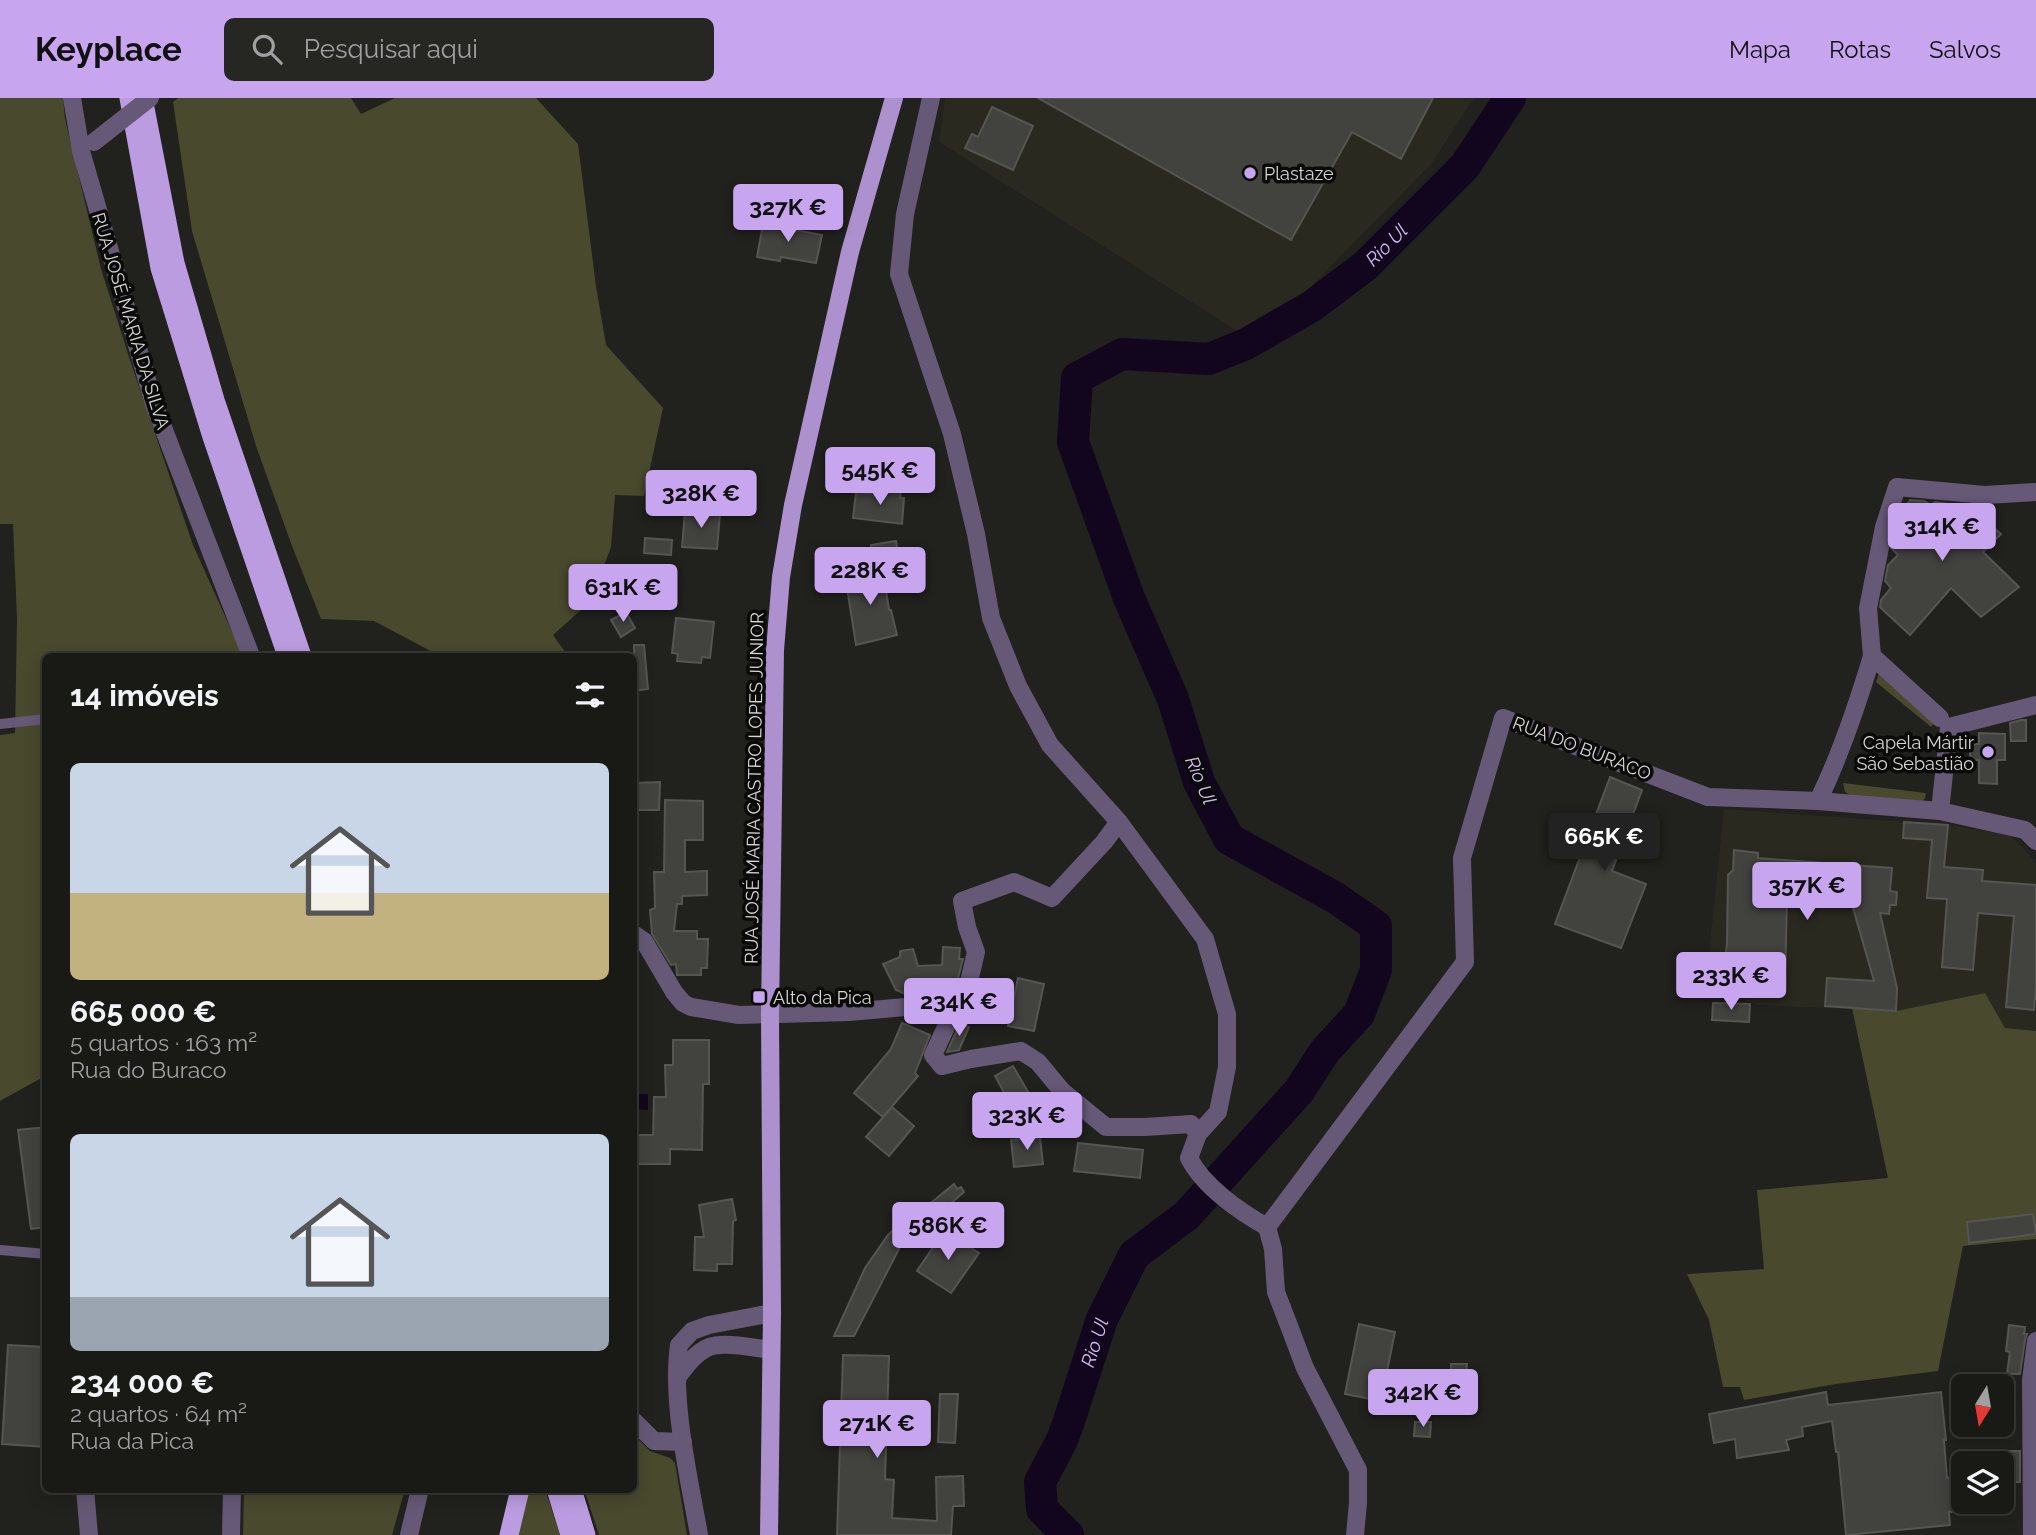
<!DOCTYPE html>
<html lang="pt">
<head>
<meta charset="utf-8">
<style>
	body { margin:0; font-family:Raleway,sans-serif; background:#262623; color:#f1f3f6; height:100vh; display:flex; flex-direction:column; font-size:26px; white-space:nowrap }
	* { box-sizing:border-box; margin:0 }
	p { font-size:23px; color:#9fa0a1 }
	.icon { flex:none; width:38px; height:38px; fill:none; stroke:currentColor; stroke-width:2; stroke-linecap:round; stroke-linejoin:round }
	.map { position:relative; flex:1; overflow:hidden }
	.sheet { position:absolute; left:42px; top:555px; width:595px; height:840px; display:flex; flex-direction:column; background:#191916; border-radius:10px; box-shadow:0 4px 18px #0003,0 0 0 2px #373835 }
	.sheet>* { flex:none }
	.needle { width:46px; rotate:191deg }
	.buttons { position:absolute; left:1951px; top:1276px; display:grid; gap:14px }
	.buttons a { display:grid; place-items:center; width:63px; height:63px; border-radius:10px; background:#191916; box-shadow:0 4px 18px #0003,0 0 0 2px #373835; font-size:35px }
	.price { position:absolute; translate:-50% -60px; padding:0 16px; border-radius:7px; background:#c7a6ef; color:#111; font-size:23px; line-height:46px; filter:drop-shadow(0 2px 4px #0008) }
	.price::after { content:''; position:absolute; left:50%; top:42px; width:21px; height:16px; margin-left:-10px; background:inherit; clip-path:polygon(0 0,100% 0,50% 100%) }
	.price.on { background:#222; color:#fff }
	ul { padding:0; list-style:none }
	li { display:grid; align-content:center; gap:14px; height:371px; padding:0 28px }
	li span { display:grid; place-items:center; height:217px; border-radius:10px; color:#555 }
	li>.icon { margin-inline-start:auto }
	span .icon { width:126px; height:126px; fill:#fffc; stroke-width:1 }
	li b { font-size:30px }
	h2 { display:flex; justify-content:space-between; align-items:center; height:84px; padding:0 28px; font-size:30px }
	header { display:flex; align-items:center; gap:42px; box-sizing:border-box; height:98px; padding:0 35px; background:#c7a6ef; color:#111 }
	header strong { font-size:33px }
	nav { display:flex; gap:38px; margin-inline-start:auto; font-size:24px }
	.search { width:490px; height:63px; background:#262623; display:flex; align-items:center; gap:18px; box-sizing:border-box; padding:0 24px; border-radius:10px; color:#9fa0a1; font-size:26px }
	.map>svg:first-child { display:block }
	.built { fill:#29291f }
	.green { fill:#48492d }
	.water { fill:#12061e }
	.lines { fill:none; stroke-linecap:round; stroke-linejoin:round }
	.river { stroke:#12061e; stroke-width:32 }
	.building { fill:#42433f; stroke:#555651; stroke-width:2 }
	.service { stroke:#665977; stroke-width:10 }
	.minor { stroke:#665977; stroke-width:18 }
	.tertiary { stroke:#665977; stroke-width:18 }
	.primary { stroke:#ad91cf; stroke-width:18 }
	.trunk { stroke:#bb9ce0; stroke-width:19 }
	.minor-bridge { stroke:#665977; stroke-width:18 }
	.poi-dot { fill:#c7a6ef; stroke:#0a0a09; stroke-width:2.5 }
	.labels { text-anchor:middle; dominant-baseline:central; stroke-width:7; stroke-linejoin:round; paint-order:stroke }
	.poi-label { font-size:18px; fill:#d6d6d4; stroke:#0a0a09; text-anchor:start }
	.street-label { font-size:18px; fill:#d6d6d4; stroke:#0a0a09 }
	.water-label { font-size:19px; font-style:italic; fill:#d3bbf2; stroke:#0a0a09 }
</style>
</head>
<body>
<header>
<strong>Keyplace</strong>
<div class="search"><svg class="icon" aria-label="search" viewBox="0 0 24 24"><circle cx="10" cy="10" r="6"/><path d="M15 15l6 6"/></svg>Pesquisar aqui</div>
<nav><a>Mapa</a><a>Rotas</a><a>Salvos</a></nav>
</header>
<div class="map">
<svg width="2036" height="1437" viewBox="0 0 2036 1437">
	<rect width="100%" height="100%" fill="#21211d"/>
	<g class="built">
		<path d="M 945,0 L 1474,0 L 1432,65 L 1304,196 L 1240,235 L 939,44 Z"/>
		<path d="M 1724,711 L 1948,727 L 2007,736 L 2020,746 L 2036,765 L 2036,933 L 2005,930 L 1985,895 L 1896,913 L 1756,907 L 1706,884 Z"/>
	</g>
	<g class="green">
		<path d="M 0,0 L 63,0 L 65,21 L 101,171 L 131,265 L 193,447 L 243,558 L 46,558 L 45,978 L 0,1003 L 0,637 L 15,635 L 17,521 L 13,426 L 0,426 Z"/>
		<path d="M 178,0 L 351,0 L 361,16 L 395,0 L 536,0 L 578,46 L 596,188 L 606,247 L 663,310 L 644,398 L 615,397 L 611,449 L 591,503 L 553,537 L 568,558 L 440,558 L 374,523 L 321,521 L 292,448 L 256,348 L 192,133 L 173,4 Z"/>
		<path d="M 1879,575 L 1936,623 L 1931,629 L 1876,584 Z"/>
		<path d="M 1843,685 L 1926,695 L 1925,700 L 1922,704 L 1853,699 L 1845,694 Z"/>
		<path d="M 1985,895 L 2005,930 L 2036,933 L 2036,1141 L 1963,1148 L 1938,1273 L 1836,1286 L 1744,1302 L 1740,1289 L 1723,1289 L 1709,1222 L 1687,1176 L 1764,1171 L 1757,1092 L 1888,1080 L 1852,910 L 1896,913 Z"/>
		<path d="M 634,1337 L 650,1353 L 670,1360 L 675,1365 L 687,1437 L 599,1437 L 584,1391 L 634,1391 Z"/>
		<path d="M 244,1391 L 405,1391 L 392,1437 L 243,1437 Z"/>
		<path d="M 527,1391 L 545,1391 L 560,1437 L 516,1437 Z"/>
	</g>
	<path class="water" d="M 634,996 L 648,996 L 648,1012 L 634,1011 Z"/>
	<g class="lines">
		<path class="river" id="s1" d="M 1068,1437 L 1042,1411 L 1040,1384 L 1062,1342 L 1068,1326 L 1102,1221 L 1134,1157 L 1187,1117 L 1299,993 L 1325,953 L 1359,916 L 1376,872 L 1376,828 L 1336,800 L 1229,741 L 1199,684 L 1173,601 L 1129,500 L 1073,344 L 1077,280 L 1122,256 L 1209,261 L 1246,246 L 1312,208 L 1365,168 L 1465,68 L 1510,0"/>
	</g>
	<g class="building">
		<path d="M 1038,0 L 1433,0 L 1401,61 L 1352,34 L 1291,142 Z"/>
		<path d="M 992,9 L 1033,28 L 1013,72 L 965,50 L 972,36 L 978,39 Z"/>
		<path d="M 763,126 L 822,137 L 816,165 L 781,159 L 780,163 L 757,159 Z"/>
		<path d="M 880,391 L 901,393 L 900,400 L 904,400 L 902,426 L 853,420 L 856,394 L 879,396 Z"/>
		<path d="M 1910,402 L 1924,403 L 1931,407 L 1935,404 L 1970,409 L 2001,436 L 1983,454 L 2019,489 L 1981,519 L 1951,490 L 1910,537 L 1880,509 L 1881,502 L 1891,490 L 1885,483 L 1888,467 L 1898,457 L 1891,450 L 1895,432 L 1900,418 Z"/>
		<path d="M 685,413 L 720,416 L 717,451 L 682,449 Z"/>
		<path d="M 645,440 L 672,442 L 671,457 L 644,455 Z"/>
		<path d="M 896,443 L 900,467 L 875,471 L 871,447 Z"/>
		<path d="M 883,472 L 889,512 L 891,512 L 897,537 L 856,547 L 845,477 Z"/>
		<path d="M 626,514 L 635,530 L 621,539 L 611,522 Z"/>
		<path d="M 676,520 L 714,524 L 710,560 L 702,559 L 701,565 L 677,563 L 678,556 L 672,555 Z"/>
		<path d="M 634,547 L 644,547 L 648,591 L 634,593 Z"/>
		<path d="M 2021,622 L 2026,622 L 2026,643 L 2011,643 L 2010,625 Z"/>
		<path d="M 1979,635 L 2005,636 L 2005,662 L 1997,662 L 1997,686 L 1979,685 L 1979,662 L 1970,662 L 1970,646 L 1979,646 Z"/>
		<path d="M 1610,679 L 1642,692 L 1612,773 L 1646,786 L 1621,850 L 1555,826 Z"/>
		<path d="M 660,684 L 659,712 L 639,712 L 634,694 L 634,685 Z"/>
		<path d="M 665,702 L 703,703 L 703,742 L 685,742 L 685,774 L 707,773 L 707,797 L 682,798 L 682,806 L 677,806 L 674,833 L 697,833 L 697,841 L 708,841 L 707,870 L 701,870 L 701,877 L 677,877 L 676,866 L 671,867 L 652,836 L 650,812 L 655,810 L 654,774 L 664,774 Z"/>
		<path d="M 1904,724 L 1948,727 L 1944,769 L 1983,772 L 1982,783 L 2036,787 L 2036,888 L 2034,912 L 2006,909 L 2014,818 L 1978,815 L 1973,872 L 1942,869 L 1947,801 L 1927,800 L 1932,742 L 1903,740 Z"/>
		<path d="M 1734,752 L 1758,755 L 1758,760 L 1892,770 L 1890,793 L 1897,794 L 1896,807 L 1890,807 L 1889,816 L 1880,815 L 1897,890 L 1896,913 L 1825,908 L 1827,880 L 1874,883 L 1851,803 L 1787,798 L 1785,884 L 1723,878 L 1727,845 L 1728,777 L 1733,772 Z"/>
		<path d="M 943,849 L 960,850 L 959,861 L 963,861 L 957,884 L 954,883 L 954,889 L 949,898 L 908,897 L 896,892 L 883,866 L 900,859 L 900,853 L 913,851 L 918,868 L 942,867 Z"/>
		<path d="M 1018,880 L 1044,886 L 1034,933 L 1008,928 Z"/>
		<path d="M 1713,905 L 1750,906 L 1749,924 L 1712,922 Z"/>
		<path d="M 902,925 L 930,937 L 915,975 L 918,978 L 883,1019 L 854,995 L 891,951 Z"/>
		<path d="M 960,925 L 969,929 L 959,952 L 947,954 Z"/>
		<path d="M 673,942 L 709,942 L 709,986 L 703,986 L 702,1052 L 670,1051 L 670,1066 L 634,1066 L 634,1037 L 653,1037 L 654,999 L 666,999 L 665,967 L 673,967 Z"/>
		<path d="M 1013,968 L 1038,1011 L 1010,1027 L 997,1005 L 1007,1000 L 995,978 Z"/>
		<path d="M 892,1009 L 914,1028 L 889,1058 L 866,1039 Z"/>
		<path d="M 46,1029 L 46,1129 L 31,1131 L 18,1032 Z"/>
		<path d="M 1040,1039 L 1043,1066 L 1014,1069 L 1011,1042 Z"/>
		<path d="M 1078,1045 L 1143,1052 L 1140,1080 L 1074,1073 Z"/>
		<path d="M 954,1086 L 957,1091 L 961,1089 L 964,1094 L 900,1149 L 854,1238 L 834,1238 L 865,1170 L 888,1137 L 910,1116 L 932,1104 Z"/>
		<path d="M 732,1101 L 736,1122 L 733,1123 L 732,1166 L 717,1166 L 717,1173 L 694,1172 L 695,1139 L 704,1139 L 699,1107 Z"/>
		<path d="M 2033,1116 L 2036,1136 L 1969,1145 L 1967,1124 Z"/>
		<path d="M 944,1133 L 979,1155 L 951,1195 L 917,1173 Z"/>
		<path d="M 1359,1226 L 1395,1234 L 1381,1303 L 1345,1296 Z"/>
		<path d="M 2009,1227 L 2025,1229 L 2024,1236 L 2027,1236 L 2025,1242 L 2020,1276 L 2007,1276 L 2010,1254 L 2006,1253 Z"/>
		<path d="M 8,1247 L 46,1249 L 46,1349 L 2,1346 Z"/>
		<path d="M 843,1257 L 889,1258 L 885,1381 L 894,1382 L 892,1420 L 937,1423 L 936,1379 L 963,1378 L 964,1408 L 953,1408 L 951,1437 L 837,1437 Z"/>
		<path d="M 1451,1266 L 1467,1266 L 1466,1281 L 1451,1281 Z"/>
		<path d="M 1826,1294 L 1828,1307 L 1941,1294 L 1946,1342 L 1944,1342 L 1947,1380 L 1955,1379 L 1959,1413 L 1949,1414 L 1950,1427 L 1846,1437 L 1838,1354 L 1836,1354 L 1832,1323 L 1802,1329 L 1803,1338 L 1786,1342 L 1789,1352 L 1737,1360 L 1735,1341 L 1714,1345 L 1709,1316 Z"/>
		<path d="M 940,1296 L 958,1296 L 955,1345 L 938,1344 Z"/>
		<path d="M 1415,1324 L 1431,1324 L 1430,1339 L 1414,1338 Z"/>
		<rect x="2006" y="1353" width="14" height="31"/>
	</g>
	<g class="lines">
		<g class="service">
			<path d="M 0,626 L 46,621"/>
			<path d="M 0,1152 L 46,1156"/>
		</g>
		<g class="minor">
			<path d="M 72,0 L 81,53 L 154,306 L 251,558"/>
			<path d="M 931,0 L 905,116 L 899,176 L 952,336 L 976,436 L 991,520 L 1018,588 L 1050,647 L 1119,724 L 1205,841 L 1227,916 L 1227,969 L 1218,1014 L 1198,1036 L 1189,1060 C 1203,1088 1240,1114 1267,1129 L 1273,1151 L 1276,1194 L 1291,1233 L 1305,1270 L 1358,1372 L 1358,1405 L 1355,1437"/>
			<path d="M 1872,558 L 1868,510 L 1884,429 L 1897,389 L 1985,397 L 2036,394"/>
			<path d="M 1818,703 C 1841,656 1857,608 1872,558 L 1940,620"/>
			<path d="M 1940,713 L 1949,629 L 2036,607"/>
			<path d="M 634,836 L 644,843 L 674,894 L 683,905 L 691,909 L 739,917 L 849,914 L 917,908 L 955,910 L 933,957 L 942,968 L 971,961 L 1021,953 L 1038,964 L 1062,993 L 1106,1029 L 1145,1029 L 1191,1026 L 1198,1036"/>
			<path d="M 955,910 L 968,888 L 976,854 L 967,829 L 962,803 L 1014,784 L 1052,800 L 1104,744 L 1119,724"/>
			<path d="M 1267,1129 L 1465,864 L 1462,760 L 1503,620 L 1708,699 L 1818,703 L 1940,713 L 2025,732 L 2036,743"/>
			<path d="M 634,1323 L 654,1343 L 683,1344"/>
			<path d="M 85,1391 L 89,1437"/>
			<path d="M 231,1437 L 232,1391"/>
			<path d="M 409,1437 L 420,1391"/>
		</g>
		<g class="tertiary">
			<path d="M 677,1280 C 685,1269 695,1255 709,1249 C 724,1243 755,1250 771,1252"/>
			<path d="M 699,1437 C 689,1379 671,1305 679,1247 L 692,1233 L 709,1227 L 772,1215"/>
			<path d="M 2032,1437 L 2031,1282 L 2036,1243"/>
		</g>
		<path class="primary" d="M 769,1437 L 772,1215 L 770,917 L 775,552 L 781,479 L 793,407 L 850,154 L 894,0"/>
		<g class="trunk">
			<path d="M 129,0 L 160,170 L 212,339 L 287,558"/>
			<path d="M 143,0 L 175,165 L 215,302 L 302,558"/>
			<path d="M 556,1391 L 570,1437"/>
			<path d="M 572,1391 L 586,1437"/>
			<path d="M 509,1437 L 520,1391"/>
		</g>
		<path class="minor-bridge" d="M 94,44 L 150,0"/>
	</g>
	<g class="poi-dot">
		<circle cx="1250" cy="75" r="7"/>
		<circle cx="1988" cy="654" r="7"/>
		<rect x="752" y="892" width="14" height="14" rx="3.5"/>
	</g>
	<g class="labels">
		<g class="poi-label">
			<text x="1264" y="75">Plastaze</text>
			<text x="1974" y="644" text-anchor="end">Capela Mártir<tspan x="1974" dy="21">São Sebastião</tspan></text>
			<text x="773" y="899">Alto da Pica</text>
		</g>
		<g class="street-label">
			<text transform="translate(131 223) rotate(73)">RUA JOSÉ MARIA DA SILVA</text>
			<text transform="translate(1582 650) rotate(21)">RUA DO BURACO</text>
			<text transform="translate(754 690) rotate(-89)">RUA JOSÉ MARIA CASTRO LOPES JUNIOR</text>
		</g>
		<g class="water-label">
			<text stroke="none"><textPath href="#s1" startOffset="1746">Rio Ul</textPath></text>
			<text transform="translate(1201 682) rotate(67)">Rio Ul</text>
			<text stroke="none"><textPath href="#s1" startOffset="214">Rio Ul</textPath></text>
		</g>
	</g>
</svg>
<div class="buttons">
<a><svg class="needle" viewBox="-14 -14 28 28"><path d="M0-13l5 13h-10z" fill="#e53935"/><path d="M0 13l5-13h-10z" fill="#9fa0a1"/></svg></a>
<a><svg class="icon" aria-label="layers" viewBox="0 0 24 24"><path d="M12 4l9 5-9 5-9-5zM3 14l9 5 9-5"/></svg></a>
</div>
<b class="price" style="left:788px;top:146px">327K €</b>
<b class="price" style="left:880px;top:409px">545K €</b>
<b class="price" style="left:701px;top:432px">328K €</b>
<b class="price" style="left:1942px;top:465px">314K €</b>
<b class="price" style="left:870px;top:509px">228K €</b>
<b class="price" style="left:623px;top:526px">631K €</b>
<b class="price on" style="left:1604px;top:775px">665K €</b>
<b class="price" style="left:1807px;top:824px">357K €</b>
<b class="price" style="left:1731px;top:914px">233K €</b>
<b class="price" style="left:959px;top:940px">234K €</b>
<b class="price" style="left:1027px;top:1054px">323K €</b>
<b class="price" style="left:948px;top:1164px">586K €</b>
<b class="price" style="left:1423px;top:1331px">342K €</b>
<b class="price" style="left:877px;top:1362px">271K €</b>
<section class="sheet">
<h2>14 imóveis<svg class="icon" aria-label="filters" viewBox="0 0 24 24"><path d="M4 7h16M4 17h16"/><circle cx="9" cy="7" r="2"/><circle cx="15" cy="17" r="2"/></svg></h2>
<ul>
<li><span style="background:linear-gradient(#c9d6e8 60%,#c2b280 0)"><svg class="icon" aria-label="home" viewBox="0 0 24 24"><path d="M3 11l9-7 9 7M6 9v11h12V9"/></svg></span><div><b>665 000 €</b><p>5 quartos · 163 m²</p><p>Rua do Buraco</p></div></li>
<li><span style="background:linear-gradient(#c9d6e8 75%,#9aa5b1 0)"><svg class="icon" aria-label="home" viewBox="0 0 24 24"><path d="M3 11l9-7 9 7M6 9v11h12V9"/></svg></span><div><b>234 000 €</b><p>2 quartos · 64 m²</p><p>Rua da Pica</p></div></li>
</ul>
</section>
</div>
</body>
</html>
